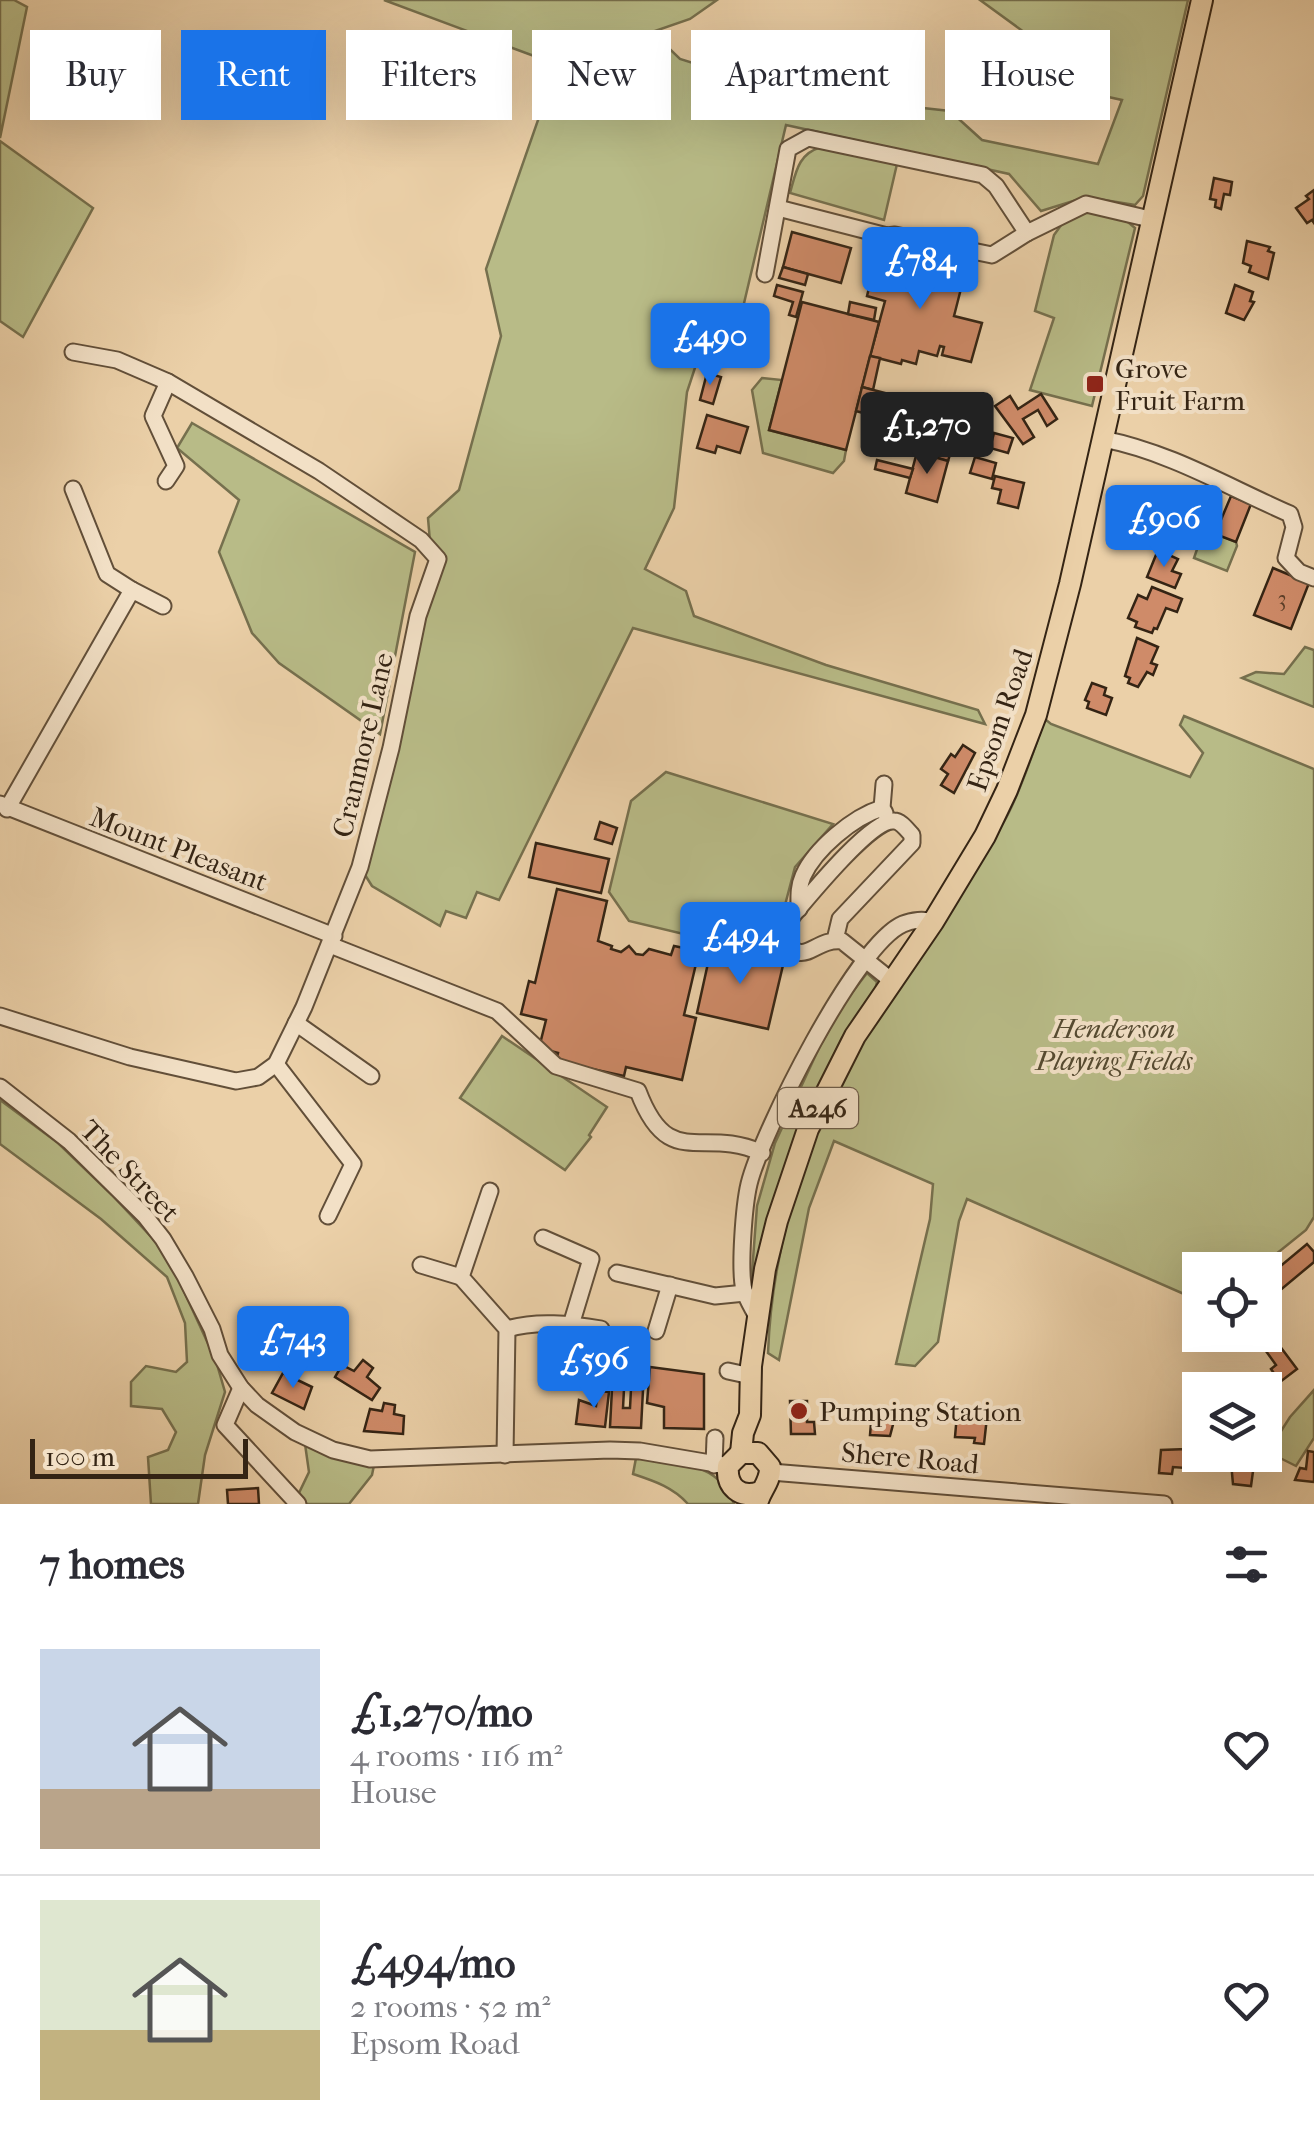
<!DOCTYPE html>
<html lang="en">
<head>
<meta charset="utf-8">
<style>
	body { margin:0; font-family:"IM FELL French Canon",serif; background:#f7f7f7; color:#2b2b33; height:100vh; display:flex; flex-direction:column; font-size:38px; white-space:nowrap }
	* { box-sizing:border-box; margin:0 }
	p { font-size:32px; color:#7c7c81 }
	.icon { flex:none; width:55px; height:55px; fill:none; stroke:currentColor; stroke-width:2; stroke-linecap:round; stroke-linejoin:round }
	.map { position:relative; height:1504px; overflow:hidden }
	.sheet { display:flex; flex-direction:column; background:#fff; flex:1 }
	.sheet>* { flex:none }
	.banner { position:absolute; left:30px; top:30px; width:1255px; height:90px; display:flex; gap:20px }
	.controls { position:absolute; left:1182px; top:1252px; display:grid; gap:20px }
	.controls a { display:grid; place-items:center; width:100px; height:100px; border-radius:0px; background:#fff; box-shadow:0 10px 40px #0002; font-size:50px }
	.scale { position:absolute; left:30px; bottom:25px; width:218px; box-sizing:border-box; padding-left:10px; border:5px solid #342414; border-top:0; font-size:28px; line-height:35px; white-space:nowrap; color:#342414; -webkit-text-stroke:8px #f2e0c6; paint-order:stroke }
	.price { position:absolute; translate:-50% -85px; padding:0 22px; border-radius:10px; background:#1a73e8; color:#fff; font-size:32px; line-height:65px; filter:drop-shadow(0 2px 5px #0008) }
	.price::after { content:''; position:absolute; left:50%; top:60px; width:30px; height:22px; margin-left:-15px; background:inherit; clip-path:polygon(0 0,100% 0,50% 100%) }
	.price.selected { background:#222; color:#fff }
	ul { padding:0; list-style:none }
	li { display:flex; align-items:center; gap:30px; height:250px; padding:0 40px }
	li+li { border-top:2px solid #e1e1e2 }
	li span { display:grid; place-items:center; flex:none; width:280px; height:200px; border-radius:0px; color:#555 }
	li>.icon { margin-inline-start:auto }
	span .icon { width:120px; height:120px; fill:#fffc; stroke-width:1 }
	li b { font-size:42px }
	h2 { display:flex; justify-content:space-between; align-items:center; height:120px; padding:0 40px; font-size:42px }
	.chip { padding:0 35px; border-radius:0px; background:#fff; box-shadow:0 10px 40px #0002; font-size:35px; line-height:90px }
	.chip.selected { background:#1a73e8; color:#fff }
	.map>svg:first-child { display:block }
	.green { fill:#b8bb87; stroke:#76704e; stroke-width:2.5 }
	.building { fill:#cf8b69; stroke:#342414; stroke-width:2.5 }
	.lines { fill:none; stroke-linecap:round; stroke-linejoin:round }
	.minor-casing { stroke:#624f39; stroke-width:19 }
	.major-casing { stroke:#342414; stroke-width:24 }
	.minor { stroke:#f2e0c6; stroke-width:15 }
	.major { stroke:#ebd0a8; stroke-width:20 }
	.poi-dot { fill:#8f2418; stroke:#f2e0c6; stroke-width:4 }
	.labels { text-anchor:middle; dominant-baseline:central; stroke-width:8; stroke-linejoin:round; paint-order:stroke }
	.number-label { font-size:22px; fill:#5b3e29 }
	.shield { fill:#f2e0c6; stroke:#6d5c49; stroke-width:2.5 }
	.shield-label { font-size:25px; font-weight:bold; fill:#342414 }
	.poi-label { font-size:28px; fill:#342414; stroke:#f2e0c6; text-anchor:start }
	.street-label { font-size:28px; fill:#342414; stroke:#f2e0c6 }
	.park-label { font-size:28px; font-style:italic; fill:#554a31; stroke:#f2e0c6 }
</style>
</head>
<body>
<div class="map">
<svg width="1314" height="1504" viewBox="0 0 1314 1504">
	<rect width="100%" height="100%" fill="#ebd0a8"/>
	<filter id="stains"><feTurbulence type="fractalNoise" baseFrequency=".002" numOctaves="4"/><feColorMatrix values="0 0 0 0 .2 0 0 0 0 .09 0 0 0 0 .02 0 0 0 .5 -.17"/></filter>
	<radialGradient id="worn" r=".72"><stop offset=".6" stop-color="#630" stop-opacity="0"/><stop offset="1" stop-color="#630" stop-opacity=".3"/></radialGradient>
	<g class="green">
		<path d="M 0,0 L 14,0 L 27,7 L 0,138 Z"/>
		<path d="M 384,0 L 717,0 L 690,19 L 652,32 L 680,59 L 747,80 L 841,99 L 950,111 L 982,140 L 1098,164 L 1122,100 L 1076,90 L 1057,56 L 980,0 L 1188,0 L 1143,196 L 1135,205 L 1086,197 L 1041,211 L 1009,174 L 786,125 L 741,316 L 714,310 L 687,392 L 674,508 L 645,569 L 686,591 L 694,616 L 826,665 L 978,710 L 985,724 L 633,628 L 499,900 L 477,892 L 466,918 L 446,911 L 440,926 L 372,886 L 360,867 L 433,577 L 428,518 L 459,490 L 501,336 L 486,269 L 559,60 L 534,56 Z"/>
		<path d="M 0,141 L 93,208 L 23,337 L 0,321 Z"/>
		<path d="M 821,147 L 897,164 L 884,220 L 790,193 C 796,172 798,154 821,147 Z"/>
		<path d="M 1086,210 L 1122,217 L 1135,228 L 1092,406 L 1030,390 L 1054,318 L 1035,311 L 1054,235 L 1064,221 Z"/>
		<path d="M 762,378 L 782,380 L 769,430 L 846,450 L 844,461 L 833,473 L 763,453 L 752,390 Z"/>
		<path d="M 192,423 L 415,552 L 380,734 L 279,663 L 252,633 L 219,552 L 239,500 L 177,448 Z"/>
		<path d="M 1204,529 L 1236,542 L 1237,546 L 1227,571 L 1194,558 Z"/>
		<path d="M 1305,647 L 1314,650 L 1314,707 L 1242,678 L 1256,672 L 1284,674 Z"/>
		<path d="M 1184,716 L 1314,769 L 1314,1217 L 1306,1230 L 1256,1270 L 1200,1270 L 1200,1301 L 967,1199 L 959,1221 L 938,1342 L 915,1366 L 896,1364 L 930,1219 L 933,1184 L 834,1141 L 809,1208 L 779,1360 L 768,1353 C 772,1243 807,1138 858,1041 C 900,963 963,896 1006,818 C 1022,788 1033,752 1045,719 L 1051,724 L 1190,777 L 1203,753 L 1180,725 Z"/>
		<path d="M 666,772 L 833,824 L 795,867 L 785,905 L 759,952 L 629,921 L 609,892 L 631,801 Z"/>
		<path d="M 867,973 L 877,982 L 875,990 L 842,1038 L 804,1117 L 754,1287 L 751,1286 L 757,1206 L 775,1143 L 819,1048 L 844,1003 Z"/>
		<path d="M 502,1036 L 607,1107 L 589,1135 L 591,1137 L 565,1170 L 460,1098 Z"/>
		<path d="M 0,1100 L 58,1143 L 112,1195 L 155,1241 L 176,1274 L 216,1361 L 225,1392 L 205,1455 L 198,1504 L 151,1504 L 148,1457 L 168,1450 L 176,1432 L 162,1409 L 131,1406 L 131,1382 L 146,1366 L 176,1372 L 187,1362 L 185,1323 L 167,1277 L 101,1219 L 0,1144 Z"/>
		<path d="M 1314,1390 L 1314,1438 L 1296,1466 L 1278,1457 L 1274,1442 L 1290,1417 Z"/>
		<path d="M 305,1444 L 374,1465 L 372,1475 L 349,1504 L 307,1504 L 298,1495 L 309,1472 Z"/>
		<path d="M 636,1458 C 677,1464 718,1460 734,1504 L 688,1504 C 673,1487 654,1481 633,1474 Z"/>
	</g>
	<g class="building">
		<path d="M 1214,178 L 1232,182 L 1230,195 L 1224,194 L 1221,209 L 1215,207 L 1216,200 L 1210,199 Z"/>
		<path d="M 1314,190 L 1314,223 L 1312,220 L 1307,223 L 1296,208 L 1309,199 L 1306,196 Z"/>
		<path d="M 792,232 L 851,248 L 841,283 L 783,267 Z"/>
		<path d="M 1247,241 L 1270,247 L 1268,251 L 1274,253 L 1268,279 L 1249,272 L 1251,266 L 1243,263 Z"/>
		<path d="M 877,255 L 896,260 L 898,255 L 965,273 L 954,316 L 982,323 L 971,362 L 942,355 L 944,347 L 940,346 L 937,356 L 919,351 L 916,364 L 902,360 L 901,364 L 870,356 L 885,301 L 867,296 Z"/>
		<path d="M 783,267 L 808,274 L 805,285 L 779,278 Z"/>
		<path d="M 777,285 L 803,292 L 796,317 L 789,315 L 793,302 L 774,296 Z"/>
		<path d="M 1235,285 L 1253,292 L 1250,301 L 1254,302 L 1244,320 L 1226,313 Z"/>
		<path d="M 802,302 L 879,322 L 846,450 L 769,430 Z"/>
		<path d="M 850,302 L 876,308 L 874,320 L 848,314 Z"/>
		<path d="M 870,356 L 880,358 L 873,390 L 862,387 Z"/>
		<path d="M 707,373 L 721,377 L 713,404 L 700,400 Z"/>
		<path d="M 862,387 L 953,411 L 946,435 L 856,411 Z"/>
		<path d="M 1041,394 L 1057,419 L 1047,426 L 1038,410 L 1023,419 L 1034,437 L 1023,444 L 995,406 L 1010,396 L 1018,409 Z"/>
		<path d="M 707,415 L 748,427 L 740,453 L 717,446 L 715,453 L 697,448 Z"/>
		<path d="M 886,430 L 952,448 L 948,461 L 882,443 Z"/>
		<path d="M 994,433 L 1013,438 L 1008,453 L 990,448 Z"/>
		<path d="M 917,452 L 948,461 L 937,502 L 906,493 Z"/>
		<path d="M 975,457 L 996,463 L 992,479 L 970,473 Z"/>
		<path d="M 877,460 L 913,469 L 910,478 L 875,469 Z"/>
		<path d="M 995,476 L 1024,483 L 1018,508 L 998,503 L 1001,490 L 992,488 Z"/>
		<path d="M 1175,490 L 1189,496 L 1174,533 L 1157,527 Z"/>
		<path d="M 1231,496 L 1251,504 L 1236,542 L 1215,534 Z"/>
		<path d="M 1158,550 L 1178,559 L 1172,571 L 1181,574 L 1175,588 L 1147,577 Z"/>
		<path d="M 1273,568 L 1309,583 L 1291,629 L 1254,615 Z"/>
		<path d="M 1152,587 L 1182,599 L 1177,612 L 1166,608 L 1157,629 L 1154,628 L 1152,633 L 1135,627 L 1137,622 L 1128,618 L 1138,595 L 1147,599 Z"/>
		<path d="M 1137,638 L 1158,647 L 1151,663 L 1157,665 L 1153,675 L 1147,672 L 1138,687 L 1128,683 L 1130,678 L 1125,676 Z"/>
		<path d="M 1092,683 L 1106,688 L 1104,695 L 1112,698 L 1106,715 L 1087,708 L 1089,702 L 1085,700 Z"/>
		<path d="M 963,745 L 975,753 L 954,793 L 941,785 L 948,774 L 941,769 L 951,754 L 955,757 Z"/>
		<path d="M 600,822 L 617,828 L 612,844 L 595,839 Z"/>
		<path d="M 536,843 L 609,859 L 601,893 L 529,877 Z"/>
		<path d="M 557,889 L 607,901 L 598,941 L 612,946 L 611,949 L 621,952 L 629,946 L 636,954 L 643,955 L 649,949 L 671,955 L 674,946 L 699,951 L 684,1015 L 696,1018 L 682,1080 L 626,1067 L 624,1076 L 556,1061 L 558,1053 L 539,1048 L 546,1020 L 521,1014 L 529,981 L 535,983 Z"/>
		<path d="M 712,945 L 784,961 L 768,1029 L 697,1013 Z"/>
		<path d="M 1307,1244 L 1314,1252 L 1314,1262 L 1266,1302 L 1265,1279 Z"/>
		<path d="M 1265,1332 L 1267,1335 L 1270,1333 L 1297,1369 L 1280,1382 L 1271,1369 L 1276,1365 L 1255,1336 L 1265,1335 Z"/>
		<path d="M 363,1360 L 373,1368 L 367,1377 L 380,1388 L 372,1400 L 335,1377 L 342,1365 L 354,1371 Z"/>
		<path d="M 650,1367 L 704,1374 L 704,1429 L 664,1428 L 664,1407 L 647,1403 Z"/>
		<path d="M 283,1373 L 312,1387 L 304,1409 L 272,1393 Z"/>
		<path d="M 612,1389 L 624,1389 L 623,1408 L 630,1408 L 631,1389 L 643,1390 L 641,1428 L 610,1427 Z"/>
		<path d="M 598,1391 L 609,1392 L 605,1427 L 576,1424 L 579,1400 L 596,1406 Z"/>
		<path d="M 790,1401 L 807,1401 L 807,1422 L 814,1422 L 815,1434 L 791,1434 Z"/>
		<path d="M 384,1403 L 395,1405 L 394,1414 L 404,1416 L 403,1434 L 364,1431 L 370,1409 L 382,1411 Z"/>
		<path d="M 880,1408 L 890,1409 L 889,1416 L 895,1417 L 890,1436 L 870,1435 L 872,1411 L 879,1411 Z"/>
		<path d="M 957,1414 L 987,1417 L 984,1444 L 974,1443 L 975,1438 L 955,1437 Z"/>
		<path d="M 1187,1443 L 1200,1444 L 1200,1455 L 1215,1458 L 1213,1470 L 1173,1467 L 1172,1474 L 1159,1473 L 1161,1450 L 1187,1449 Z"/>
		<path d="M 1308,1451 L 1314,1452 L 1314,1482 L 1295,1480 L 1300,1468 L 1306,1469 Z"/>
		<path d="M 1231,1462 L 1254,1464 L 1251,1486 L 1233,1484 Z"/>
		<path d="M 258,1488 L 259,1504 L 228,1504 L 227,1490 Z"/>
	</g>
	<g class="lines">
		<g class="minor-casing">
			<g id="minor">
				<path d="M 778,208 L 887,236 L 895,235 L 992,255 L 1027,233"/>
				<path d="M 765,274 L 788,149 L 808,138 L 983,175 L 996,186 L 1027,233 L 1086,204 L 1154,220"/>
				<path d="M 1103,439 C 1170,452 1228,487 1290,514 L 1294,527 L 1286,558 L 1299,572 L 1314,578"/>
				<path d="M 166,481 L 176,466 L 153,416 L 168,382"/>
				<path d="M 73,489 L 107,574 L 132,590"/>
				<path d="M 884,784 L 882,808 L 885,813"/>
				<path d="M 0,804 L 334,936"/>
				<path d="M 7,809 L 132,590 L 163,606"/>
				<path d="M 799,909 C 799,898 798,887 803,876 C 815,849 853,817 882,808"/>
				<path d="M 835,940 L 840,919 L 912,843 L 912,835 C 907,830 901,821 894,821 C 872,819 810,895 794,914 L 785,927 L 783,940 C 806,969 813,938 842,941 L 892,981"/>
				<path d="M 330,945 L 497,1011 L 556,1066 L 638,1091 C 669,1173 702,1125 762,1153"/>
				<path d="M 0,1016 L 130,1057 L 236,1081 L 258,1077 L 276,1064 L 304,1007 L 360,867 L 391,748 L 418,616 L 438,559 L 421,540 L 319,471 L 168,382 L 117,360 L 73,352"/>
				<path d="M 296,1023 L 371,1076"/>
				<path d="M 276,1064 L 353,1164 L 328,1216"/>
				<path d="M 0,1087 L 69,1141 L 145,1216 L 163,1239 L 185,1276 L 212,1329 L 220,1355 L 241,1388 L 257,1405 L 295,1432 L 333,1450 L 370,1459 L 610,1450 L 640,1451 L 728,1466"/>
				<path d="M 490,1191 L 461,1277 L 507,1329 L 505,1455"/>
				<path d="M 543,1238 L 591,1259 L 571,1325"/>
				<path d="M 421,1265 L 461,1277"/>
				<path d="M 617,1273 L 715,1296 L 745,1293"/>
				<path d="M 757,1317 C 753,1309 746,1298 744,1290 C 739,1269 744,1205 749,1184 C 762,1132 856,944 903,924 C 912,920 924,919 933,922"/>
				<path d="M 507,1329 C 536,1320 571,1324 601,1329"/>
				<path d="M 656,1331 L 670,1285"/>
				<path d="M 728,1371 L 751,1376"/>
				<path d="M 241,1388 L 225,1425 L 298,1504"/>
				<path d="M 714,1465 L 715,1438"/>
				<path d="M 771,1472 L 1164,1504"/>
			</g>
		</g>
		<g class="major-casing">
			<g id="major">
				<path d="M 741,1453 L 743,1433 L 750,1415 L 751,1366 L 765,1269 L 777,1221 L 808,1129 L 855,1036 L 933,922 L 985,836 L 1007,790 L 1036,715 L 1070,584 L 1202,0"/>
				<path d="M 757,1504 C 760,1490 771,1482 770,1467 L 758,1453 L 741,1453 L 728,1466 C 726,1487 740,1499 760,1492"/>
			</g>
		</g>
		<use href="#minor" class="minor"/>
		<use href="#major" class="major"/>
	</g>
	<g class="poi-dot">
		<rect x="1085" y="374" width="20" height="20" rx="5"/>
		<circle cx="799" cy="1411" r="10"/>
	</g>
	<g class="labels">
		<g class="number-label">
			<text x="1282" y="599">3</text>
		</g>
		<rect class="shield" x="778" y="1088" width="80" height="40" rx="8"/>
		<g class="shield-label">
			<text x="818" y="1108">A246</text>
		</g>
		<g class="poi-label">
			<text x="1115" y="368">Grove<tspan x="1115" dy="32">Fruit Farm</tspan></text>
			<text x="819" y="1411">Pumping Station</text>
		</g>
		<g class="street-label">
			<text transform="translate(1000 720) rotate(-71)">Epsom Road</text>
			<text transform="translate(363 745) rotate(-77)">Cranmore Lane</text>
			<text transform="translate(179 849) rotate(21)">Mount Pleasant</text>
			<text transform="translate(130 1171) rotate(46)">The Street</text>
			<text transform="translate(910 1458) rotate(5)">Shere Road</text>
		</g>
		<g class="park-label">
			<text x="1114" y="1028">Henderson<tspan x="1114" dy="32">Playing Fields</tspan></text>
		</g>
	</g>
	<rect width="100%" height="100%" filter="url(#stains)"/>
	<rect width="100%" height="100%" fill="url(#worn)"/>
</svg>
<div class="controls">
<a><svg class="icon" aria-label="locate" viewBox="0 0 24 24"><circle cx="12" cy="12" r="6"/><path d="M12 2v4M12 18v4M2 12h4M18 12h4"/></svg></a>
<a><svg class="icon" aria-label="layers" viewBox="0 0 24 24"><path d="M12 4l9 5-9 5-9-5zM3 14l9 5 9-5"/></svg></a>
</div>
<div class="scale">100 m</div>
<b class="price" style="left:920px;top:312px">£784</b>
<b class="price" style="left:710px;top:388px">£490</b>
<b class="price selected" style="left:927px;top:477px">£1,270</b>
<b class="price" style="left:1164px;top:570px">£906</b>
<b class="price" style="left:740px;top:987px">£494</b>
<b class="price" style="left:293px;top:1391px">£743</b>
<b class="price" style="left:594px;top:1411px">£596</b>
<div class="banner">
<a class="chip">Buy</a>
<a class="chip selected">Rent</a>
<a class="chip">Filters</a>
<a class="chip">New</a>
<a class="chip">Apartment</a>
<a class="chip">House</a>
</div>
</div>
<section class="sheet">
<h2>7 homes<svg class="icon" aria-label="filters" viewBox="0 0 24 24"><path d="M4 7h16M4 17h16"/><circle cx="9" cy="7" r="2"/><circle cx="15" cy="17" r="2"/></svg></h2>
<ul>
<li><span style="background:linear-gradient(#c9d6e8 70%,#b9a48a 0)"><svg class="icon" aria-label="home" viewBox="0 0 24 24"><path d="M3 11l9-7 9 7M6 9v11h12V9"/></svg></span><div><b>£1,270/mo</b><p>4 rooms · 116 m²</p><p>House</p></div><svg class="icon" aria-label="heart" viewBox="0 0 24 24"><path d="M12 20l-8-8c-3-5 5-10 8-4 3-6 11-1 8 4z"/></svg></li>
<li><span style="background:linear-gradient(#dfe7d0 65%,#c2b280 0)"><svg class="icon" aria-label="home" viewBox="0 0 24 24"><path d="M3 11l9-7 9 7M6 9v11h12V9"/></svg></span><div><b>£494/mo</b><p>2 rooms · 52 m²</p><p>Epsom Road</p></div><svg class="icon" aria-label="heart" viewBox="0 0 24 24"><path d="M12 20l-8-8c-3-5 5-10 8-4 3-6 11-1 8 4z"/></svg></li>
</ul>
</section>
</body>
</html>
